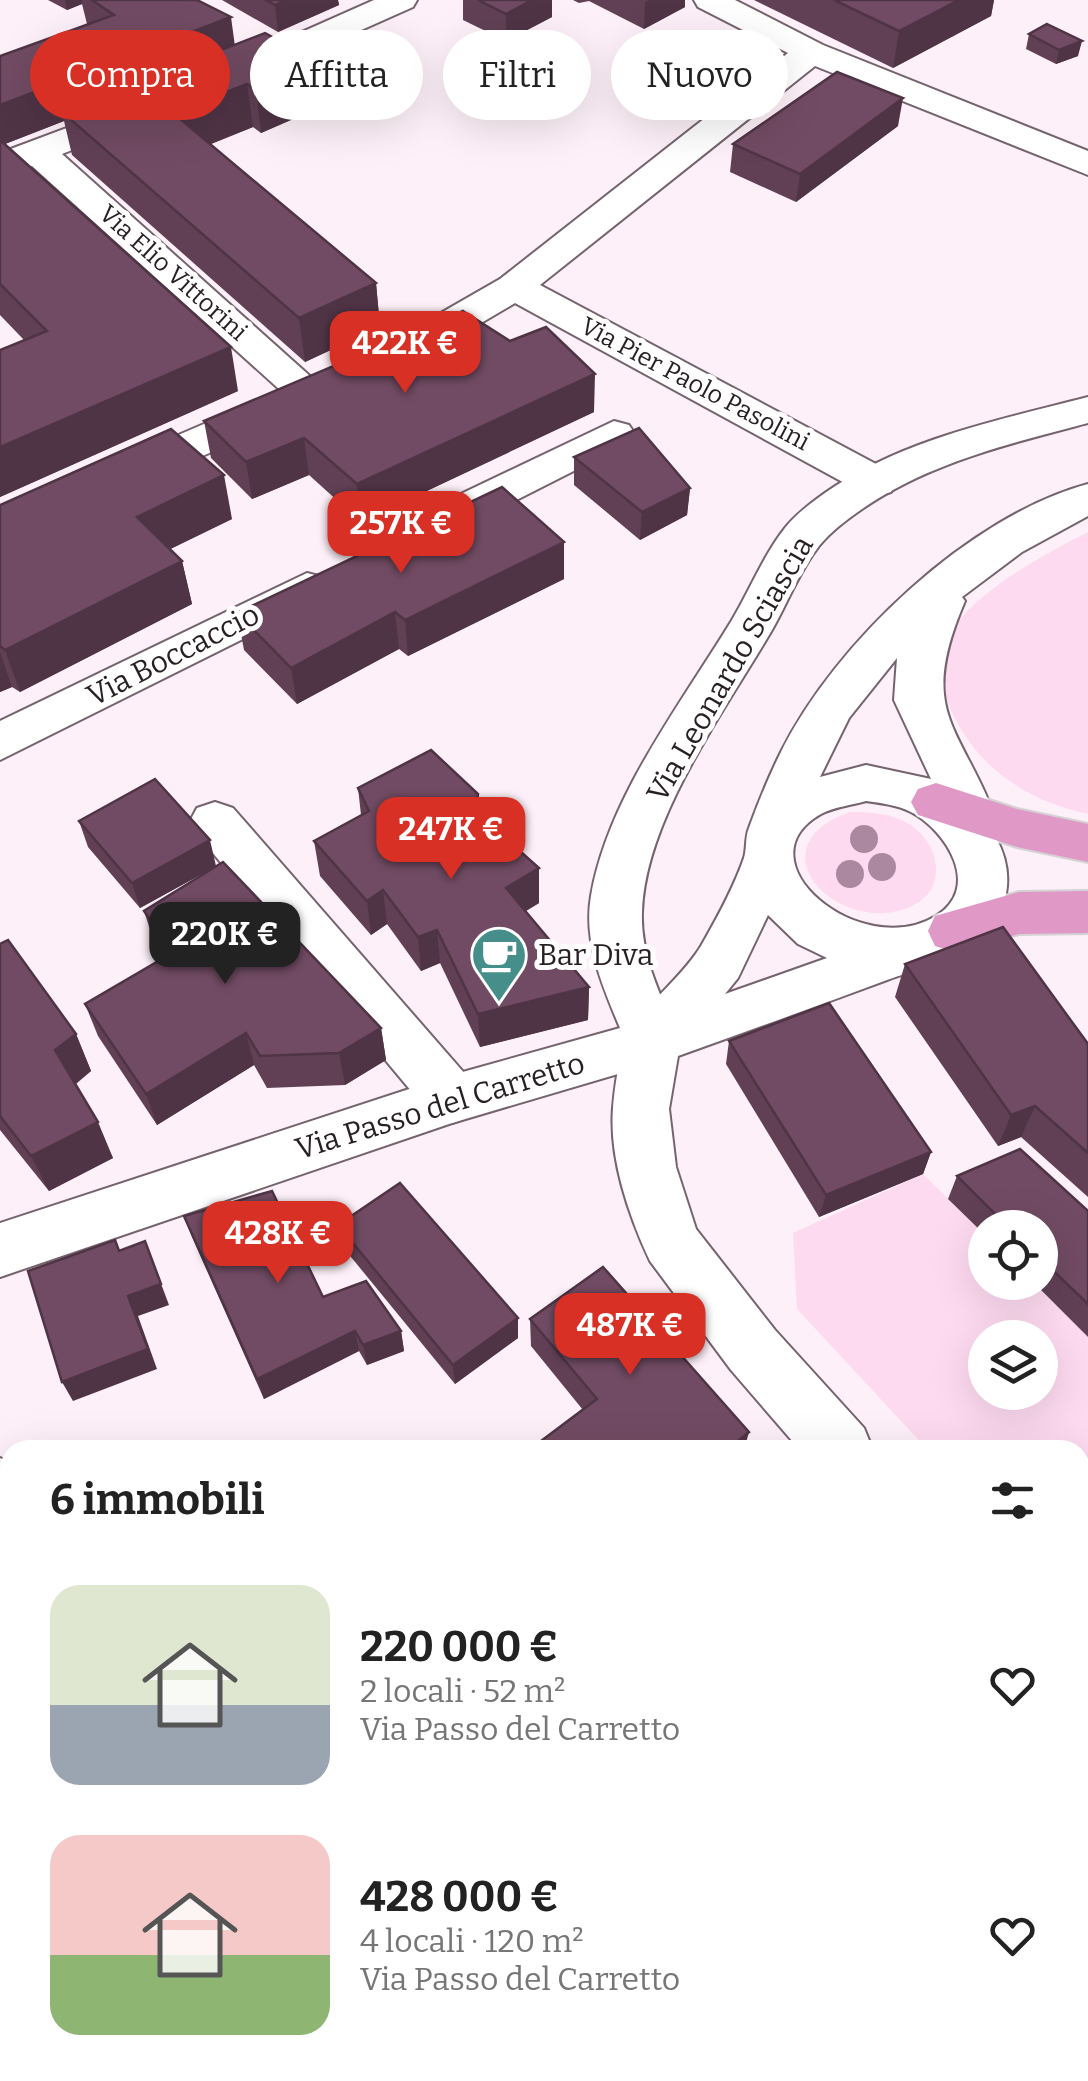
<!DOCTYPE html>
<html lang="it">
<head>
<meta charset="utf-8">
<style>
	body { margin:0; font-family:Bitter,serif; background:#f6f6f6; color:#222; height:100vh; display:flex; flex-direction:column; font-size:38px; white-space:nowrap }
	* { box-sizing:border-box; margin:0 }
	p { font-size:32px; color:#767676 }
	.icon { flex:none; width:55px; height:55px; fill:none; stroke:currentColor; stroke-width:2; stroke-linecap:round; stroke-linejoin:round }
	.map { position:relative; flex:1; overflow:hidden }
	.panel { position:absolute; left:0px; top:1440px; width:1090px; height:642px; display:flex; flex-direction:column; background:#fff; border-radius:30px 30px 0 0; box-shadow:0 10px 40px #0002 }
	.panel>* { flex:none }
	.guide { position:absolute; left:30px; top:30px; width:1030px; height:90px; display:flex; gap:20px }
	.tools { position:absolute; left:968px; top:1210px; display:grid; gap:20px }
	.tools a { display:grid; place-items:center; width:90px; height:90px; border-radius:50%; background:#fff; box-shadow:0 10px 40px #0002; font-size:50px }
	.price { position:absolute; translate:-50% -85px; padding:0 22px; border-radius:20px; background:#d93025; color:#fff; font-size:32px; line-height:65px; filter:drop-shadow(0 2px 5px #0008) }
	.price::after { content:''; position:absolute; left:50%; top:60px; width:30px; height:22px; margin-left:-15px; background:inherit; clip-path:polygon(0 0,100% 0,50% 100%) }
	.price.selected { background:#222; color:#fff }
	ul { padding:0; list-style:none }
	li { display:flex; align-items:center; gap:30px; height:250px; padding:0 50px }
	li span { display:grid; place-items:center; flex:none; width:280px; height:200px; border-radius:30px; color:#555 }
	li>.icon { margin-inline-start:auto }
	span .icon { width:120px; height:120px; fill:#fffc; stroke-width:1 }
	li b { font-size:42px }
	h2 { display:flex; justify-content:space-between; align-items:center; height:120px; padding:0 50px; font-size:42px }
	.chip { padding:0 35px; border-radius:45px; background:#fff; box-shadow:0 10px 40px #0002; font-size:35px; line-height:90px }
	.chip.selected { background:#d93025; color:#fff }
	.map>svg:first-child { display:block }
	.green { fill:#fedaf0; fill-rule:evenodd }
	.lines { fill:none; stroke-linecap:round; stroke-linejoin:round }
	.minor-casing { stroke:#75636e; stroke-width:4 }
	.tertiary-casing { stroke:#75636e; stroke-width:4 }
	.secondary-casing { stroke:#75636e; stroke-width:4 }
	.motorway-casing { stroke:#d4d2d3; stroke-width:4 }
	.minor { fill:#fff; fill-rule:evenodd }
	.tertiary { fill:#fff; fill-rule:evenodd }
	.secondary { fill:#fff; fill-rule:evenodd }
	.motorway { fill:#e099c6; fill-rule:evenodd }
	.tree { fill:#ac88a0 }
	.wall { fill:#614055 }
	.shaded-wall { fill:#4f3445 }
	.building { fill:#714b63; stroke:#4f3445; stroke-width:2.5 }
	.labels { text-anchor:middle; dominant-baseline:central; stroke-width:10; stroke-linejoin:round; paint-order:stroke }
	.far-street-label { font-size:25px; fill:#271f24; stroke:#fff }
	.street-label { font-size:30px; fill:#271f24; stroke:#fff }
	.poi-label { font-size:30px; fill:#271f24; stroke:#fff; text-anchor:start }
</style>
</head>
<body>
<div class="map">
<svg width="1088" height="2081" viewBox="0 0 1088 2081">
	<rect width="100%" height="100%" fill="#fdf0f8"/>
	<g class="green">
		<path d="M 1088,532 L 1088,814 C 1026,801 973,765 949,705 C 941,687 934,664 943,645 C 965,596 1043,555 1088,532 Z"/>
		<path d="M 850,812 C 870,812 891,813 909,824 C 939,843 949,886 914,905 C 842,941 748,848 850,812 Z"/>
		<path d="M 923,1174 L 985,1235 L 985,1282 L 1033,1283 L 1088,1337 L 1088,1619 L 1080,1611 L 1080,1450 L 928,1450 L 797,1309 L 793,1233 ZM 985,1338 L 1040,1338 L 1040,1392 L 985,1392 Z"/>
	</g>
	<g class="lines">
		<g class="minor-casing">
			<g id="minor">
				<path d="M 374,0 L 417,0 L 413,7 L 238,85 L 214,85 L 209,78 L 214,71 Z"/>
				<path d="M 694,0 L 735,0 L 823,45 L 1088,151 L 1088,175 L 815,66 L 540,285 L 891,472 L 897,482 L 891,492 L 876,496 L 861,492 L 515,303 L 420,359 L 406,362 L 392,359 L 386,350 L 392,341 L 500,279 L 788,53 L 698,7 Z"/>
				<path d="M 136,102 L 148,106 L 154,113 L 148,120 L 62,154 L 330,394 L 324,403 L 309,407 L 294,403 L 298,408 L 292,417 L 0,544 L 0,512 L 262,399 L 289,398 L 32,166 L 0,177 L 0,153 Z"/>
				<path d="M 614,421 L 629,425 L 635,434 L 629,443 L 453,532 L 438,536 L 423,532 L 416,522 L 423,512 Z"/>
				<path d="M 307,573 L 323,577 L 330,588 L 323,599 L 0,760 L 0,721 Z"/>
				<path d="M 215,802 L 233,808 L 472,1082 L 480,1099 L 472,1116 L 452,1123 L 432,1116 L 197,834 L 190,821 L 197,808 Z"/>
				<path d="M 0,1458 L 10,1463 L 10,1539 L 0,1535 Z"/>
				<path d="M 10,1610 L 10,1681 L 0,1685 L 0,1614 Z"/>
				<path d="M 167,2072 L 251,2072 L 248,2081 L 163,2081 Z"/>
				<path d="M 262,2072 L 340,2072 L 344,2081 L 265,2081 Z"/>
			</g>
		</g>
		<g class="tertiary-casing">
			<path id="tertiary" d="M 1088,397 L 1088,423 C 1008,444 923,464 855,514 C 841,524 826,536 816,550 C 798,574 787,604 772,630 C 726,709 645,818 642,912 C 640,957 663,1001 681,1042 L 672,1058 L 452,1123 L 0,1277 L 0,1223 L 452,1075 L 620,1028 C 603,987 583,942 591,896 C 608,797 681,704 732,620 C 750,590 763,556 785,528 C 796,514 811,503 825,493 C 902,439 999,420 1088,397 Z"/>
		</g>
		<g class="secondary-casing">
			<g id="secondary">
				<path d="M 1088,484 L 1088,516 L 1022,552 L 962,597 L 965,601 C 914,719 965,726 1000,831 L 996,838 C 1016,874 1009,914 978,942 C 956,961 914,970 887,980 C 817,1006 748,1031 678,1056 L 669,1109 L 676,1167 L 696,1229 L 775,1330 L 864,1428 L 873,1450 L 800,1450 L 731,1370 L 650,1261 C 629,1216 609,1158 613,1108 C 615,1084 620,1047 633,1027 C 652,998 683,976 701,946 C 716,920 734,887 744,858 C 747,848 745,837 749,828 C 758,803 769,776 781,752 C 835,643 969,516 1088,484 ZM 897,658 L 894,700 L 931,779 L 866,765 L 820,777 L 849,718 ZM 866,801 C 881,803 897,805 911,812 C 947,831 982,888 936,916 C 861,962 738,861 821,814 C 834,807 852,805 866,801 ZM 768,915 L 798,944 L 827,958 L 725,994 L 738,978 Z"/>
				<path d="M 1080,1682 L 1088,1686 L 1088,1760 L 1080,1757 Z"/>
			</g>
		</g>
		<g class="motorway-casing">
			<g id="motorway">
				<path d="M 936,783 L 1017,809 L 1088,824 L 1088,862 L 1017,847 L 918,815 L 911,802 L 918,789 Z"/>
				<path d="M 1088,891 L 1088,933 L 1019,934 L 954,952 L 935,946 L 928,931 L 935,916 L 1019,892 Z"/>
			</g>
		</g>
		<use href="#minor" class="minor"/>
		<use href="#tertiary" class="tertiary"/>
		<use href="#secondary" class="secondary"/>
		<use href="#motorway" class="motorway"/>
	</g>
	<g class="tree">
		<circle cx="864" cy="839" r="14"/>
		<circle cx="882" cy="867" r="14"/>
		<circle cx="850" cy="874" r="14"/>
	</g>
	<g class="wall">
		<path d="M 48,0 L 197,0 L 235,45 L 319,62 L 323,106 L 261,133 L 253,127 L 211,144 L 376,283 L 380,327 L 305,362 L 72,155 L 64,121 L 5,144 L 238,391 L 0,497 L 0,350 L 24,340 L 0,315 L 0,56 L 87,24 L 82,4 L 67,10 Z"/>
		<path d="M 222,0 L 338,0 L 339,5 L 278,32 Z"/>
		<path d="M 463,0 L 552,0 L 552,17 L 506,41 L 463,20 Z"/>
		<path d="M 573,0 L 685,0 L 685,7 L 644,29 L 589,1 L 579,3 Z"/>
		<path d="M 754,0 L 994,0 L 991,16 L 893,68 Z"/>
		<path d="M 1029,34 L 1078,56 L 1056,64 L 1026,49 Z"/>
		<path d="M 898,126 L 796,202 L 730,172 L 733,144 Z"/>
		<path d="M 594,412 L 361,522 L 309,475 L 252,499 L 211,458 L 204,421 Z"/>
		<path d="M 574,457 L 690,488 L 687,515 L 640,540 L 574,485 Z"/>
		<path d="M 0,505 L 232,519 L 170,549 L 182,561 L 192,604 L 20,692 L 12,687 L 0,692 Z"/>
		<path d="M 564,579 L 408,656 L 399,649 L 297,704 L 244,650 L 237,613 Z"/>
		<path d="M 358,788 L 478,815 L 539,868 L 539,903 L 526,911 L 589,987 L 588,1020 L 480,1047 L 440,963 L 421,971 L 387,924 L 371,935 L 320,876 L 314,841 L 361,815 Z"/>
		<path d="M 79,821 L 216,866 L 381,1028 L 386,1060 L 345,1085 L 267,1088 L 254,1065 L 157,1125 L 98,1036 L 85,1004 L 163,958 L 155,945 L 144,911 L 215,867 L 140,908 L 88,847 Z"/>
		<path d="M 0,944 L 76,1034 L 91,1071 L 76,1084 L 113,1158 L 49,1191 L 0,1130 Z"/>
		<path d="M 905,964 L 1088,1044 L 1088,1197 L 1021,1137 L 998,1146 L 895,997 Z"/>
		<path d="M 729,1041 L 931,1152 L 923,1174 L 819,1217 L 726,1064 Z"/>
		<path d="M 957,1176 L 1088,1211 L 1088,1337 L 1033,1282 L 1040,1282 L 1040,1228 L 985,1228 L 985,1235 L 948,1199 Z"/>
		<path d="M 184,1216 L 323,1297 L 401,1331 L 404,1351 L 367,1365 L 359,1351 L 264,1399 L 192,1237 Z"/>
		<path d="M 338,1225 L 518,1338 L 455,1384 L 342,1246 Z"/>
		<path d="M 530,1319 L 744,1450 L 583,1410 L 531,1346 Z"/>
		<path d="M 1088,1952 L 1088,2081 L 1002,2081 L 996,2072 L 1080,2072 L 1080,1960 Z"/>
	</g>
	<g class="shaded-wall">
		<path d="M 65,0 L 82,0 L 82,4 L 67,10 Z"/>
		<path d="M 286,0 L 338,0 L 339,5 L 278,32 L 275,5 Z"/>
		<path d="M 532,0 L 552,0 L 552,17 L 506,41 L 506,14 Z"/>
		<path d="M 649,0 L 685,0 L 685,7 L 644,29 L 645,2 Z"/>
		<path d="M 959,0 L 994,0 L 991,16 L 893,68 L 899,31 Z"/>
		<path d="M 231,17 L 236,54 L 62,112 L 64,121 L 0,146 L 0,105 Z"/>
		<path d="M 1082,41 L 1078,56 L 1056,64 L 1059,50 Z"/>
		<path d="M 319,62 L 323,106 L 261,133 L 256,90 Z"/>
		<path d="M 247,84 L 253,127 L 181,156 L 173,113 Z"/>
		<path d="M 903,98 L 898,126 L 796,202 L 800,174 Z"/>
		<path d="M 376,283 L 380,327 L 305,362 L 299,318 Z"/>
		<path d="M 231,347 L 238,391 L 0,497 L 0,447 Z"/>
		<path d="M 595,374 L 594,412 L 361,522 L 357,484 Z"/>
		<path d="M 304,438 L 309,475 L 252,499 L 246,462 Z"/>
		<path d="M 224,475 L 232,519 L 148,560 L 137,517 Z"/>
		<path d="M 690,488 L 687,515 L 640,540 L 642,512 Z"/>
		<path d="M 564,542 L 564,579 L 408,656 L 405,620 Z"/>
		<path d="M 182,561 L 192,604 L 20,692 L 5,650 Z"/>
		<path d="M 395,612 L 399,649 L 297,704 L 291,668 Z"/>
		<path d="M 0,652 L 12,687 L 0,692 Z"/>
		<path d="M 210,840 L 216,866 L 140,908 L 132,883 Z"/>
		<path d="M 539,868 L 539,903 L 507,922 L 506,888 Z"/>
		<path d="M 383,890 L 387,924 L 371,935 L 367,901 Z"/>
		<path d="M 437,930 L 440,963 L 421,971 L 418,937 Z"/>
		<path d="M 589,987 L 588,1020 L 480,1047 L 478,1014 Z"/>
		<path d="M 381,1028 L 386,1060 L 345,1085 L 339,1053 Z"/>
		<path d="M 246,1033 L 254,1065 L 157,1125 L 146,1094 Z"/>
		<path d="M 76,1034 L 91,1071 L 71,1087 L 55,1050 Z"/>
		<path d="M 1035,1106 L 1021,1137 L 998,1146 L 1011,1115 Z"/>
		<path d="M 98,1122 L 113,1158 L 49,1191 L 31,1156 Z"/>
		<path d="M 931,1152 L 923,1174 L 819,1217 L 826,1195 Z"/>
		<path d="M 145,1241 L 169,1305 L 138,1316 L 157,1369 L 73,1401 L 62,1382 L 128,1296 Z"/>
		<path d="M 518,1318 L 518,1338 L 455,1384 L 453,1365 Z"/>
		<path d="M 355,1331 L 359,1351 L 264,1399 L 257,1379 Z"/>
		<path d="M 401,1331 L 404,1351 L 367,1365 L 363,1345 Z"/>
		<path d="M 749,1432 L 744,1450 L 727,1450 Z"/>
		<path d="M 22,2072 L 53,2072 L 42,2081 L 10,2081 Z"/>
	</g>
	<g class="building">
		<path d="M 92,0 L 197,0 L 231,17 L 0,105 L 0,56 L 114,15 Z"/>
		<path d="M 266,0 L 286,0 L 275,5 Z"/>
		<path d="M 478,0 L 532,0 L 506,14 Z"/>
		<path d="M 834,0 L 959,0 L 899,31 Z"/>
		<path d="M 1047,24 L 1082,41 L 1059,50 L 1029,34 Z"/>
		<path d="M 265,33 L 319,62 L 256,90 L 247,84 L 173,113 L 376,283 L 299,318 L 62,112 Z"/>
		<path d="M 837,72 L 903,98 L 800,174 L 733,144 Z"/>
		<path d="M 0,140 L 231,347 L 0,447 L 0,350 L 47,331 L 0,284 Z"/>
		<path d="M 463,311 L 510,341 L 546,327 L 595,374 L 357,484 L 304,438 L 246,462 L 204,421 Z"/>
		<path d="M 639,428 L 690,488 L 642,512 L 574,457 Z"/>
		<path d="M 171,429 L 224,475 L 137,517 L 182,561 L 5,650 L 0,646 L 0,505 Z"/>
		<path d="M 502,487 L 564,542 L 405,620 L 395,612 L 291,668 L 237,613 Z"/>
		<path d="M 431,750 L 478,794 L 476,812 L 539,868 L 506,888 L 589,987 L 478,1014 L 437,930 L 418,937 L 383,890 L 367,901 L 314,841 L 369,811 L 358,788 Z"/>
		<path d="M 155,779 L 210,840 L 132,883 L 79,821 Z"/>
		<path d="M 223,862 L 381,1028 L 339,1053 L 260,1056 L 246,1033 L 146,1094 L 85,1004 L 172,953 L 144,911 Z"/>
		<path d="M 1003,927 L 1088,1044 L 1088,1153 L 1035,1106 L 1011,1115 L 905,964 Z"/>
		<path d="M 8,940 L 76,1034 L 55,1050 L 98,1122 L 31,1156 L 0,1116 L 0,944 Z"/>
		<path d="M 829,1003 L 931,1152 L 826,1195 L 729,1041 Z"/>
		<path d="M 1020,1149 L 1088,1211 L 1088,1304 L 1040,1258 L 1040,1228 L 1009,1228 L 957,1176 Z"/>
		<path d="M 400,1183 L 518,1318 L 453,1365 L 338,1225 Z"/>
		<path d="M 272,1191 L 323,1297 L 366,1281 L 401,1331 L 363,1345 L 355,1331 L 257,1379 L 184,1216 Z"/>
		<path d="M 115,1240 L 119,1251 L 145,1241 L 161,1284 L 128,1296 L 148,1349 L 62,1382 L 28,1271 Z"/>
		<path d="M 603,1267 L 749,1432 L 727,1450 L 529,1450 L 597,1399 L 530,1319 Z"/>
		<path d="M 10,1883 L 10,2072 L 22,2072 L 10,2081 L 0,2081 L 0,1890 Z"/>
		<path d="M 1088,1962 L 1088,2081 L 1024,2081 L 1018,2072 L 1080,2072 L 1080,1970 Z"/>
		<path d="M 356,2072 L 835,2072 L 842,2081 L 361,2081 Z"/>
	</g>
	<defs>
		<g id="cafe-pin" transform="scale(2.875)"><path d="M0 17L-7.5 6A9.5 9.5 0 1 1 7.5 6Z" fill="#468e8a" stroke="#fff"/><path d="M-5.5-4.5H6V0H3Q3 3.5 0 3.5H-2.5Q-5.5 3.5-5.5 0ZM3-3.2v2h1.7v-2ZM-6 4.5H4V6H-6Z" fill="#fff"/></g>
	</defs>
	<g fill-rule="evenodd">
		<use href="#cafe-pin" x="499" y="955"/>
	</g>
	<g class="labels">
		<g class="far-street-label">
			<text transform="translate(173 273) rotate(42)">Via Elio Vittorini</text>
			<text transform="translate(695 384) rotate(28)">Via Pier Paolo Pasolini</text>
		</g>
		<g class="street-label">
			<text transform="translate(173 655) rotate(-27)">Via Boccaccio</text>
			<text transform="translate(730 669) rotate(-60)">Via Leonardo Sciascia</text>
			<text transform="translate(440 1106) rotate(-17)">Via Passo del Carretto</text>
		</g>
		<g class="poi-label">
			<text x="538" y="955">Bar Diva</text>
		</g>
	</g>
</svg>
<div class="tools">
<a><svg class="icon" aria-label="locate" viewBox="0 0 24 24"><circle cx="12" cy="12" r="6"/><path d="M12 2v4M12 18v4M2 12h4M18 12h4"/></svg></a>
<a><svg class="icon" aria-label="layers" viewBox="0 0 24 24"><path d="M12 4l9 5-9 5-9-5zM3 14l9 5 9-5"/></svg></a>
</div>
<b class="price" style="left:405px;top:396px">422K €</b>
<b class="price" style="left:401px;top:576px">257K €</b>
<b class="price" style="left:451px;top:882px">247K €</b>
<b class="price selected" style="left:225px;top:987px">220K €</b>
<b class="price" style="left:278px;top:1286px">428K €</b>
<b class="price" style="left:630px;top:1378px">487K €</b>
<div class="guide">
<a class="chip selected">Compra</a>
<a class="chip">Affitta</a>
<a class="chip">Filtri</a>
<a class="chip">Nuovo</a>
</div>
<section class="panel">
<h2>6 immobili<svg class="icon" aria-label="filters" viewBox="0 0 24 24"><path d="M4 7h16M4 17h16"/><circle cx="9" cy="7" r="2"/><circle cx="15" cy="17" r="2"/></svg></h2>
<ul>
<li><span style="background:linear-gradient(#dfe7d0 60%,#9aa5b1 0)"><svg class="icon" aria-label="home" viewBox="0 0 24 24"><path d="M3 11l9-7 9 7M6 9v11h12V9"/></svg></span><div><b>220 000 €</b><p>2 locali · 52 m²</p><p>Via Passo del Carretto</p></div><svg class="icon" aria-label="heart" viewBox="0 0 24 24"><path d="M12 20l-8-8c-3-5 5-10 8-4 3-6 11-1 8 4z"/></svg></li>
<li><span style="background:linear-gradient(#f6c9c9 60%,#8fb573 0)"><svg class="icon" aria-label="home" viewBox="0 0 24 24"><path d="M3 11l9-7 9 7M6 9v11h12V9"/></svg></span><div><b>428 000 €</b><p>4 locali · 120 m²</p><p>Via Passo del Carretto</p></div><svg class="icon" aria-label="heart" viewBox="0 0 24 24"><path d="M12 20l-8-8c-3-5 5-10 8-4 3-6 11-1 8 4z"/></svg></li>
</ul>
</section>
</div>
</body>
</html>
